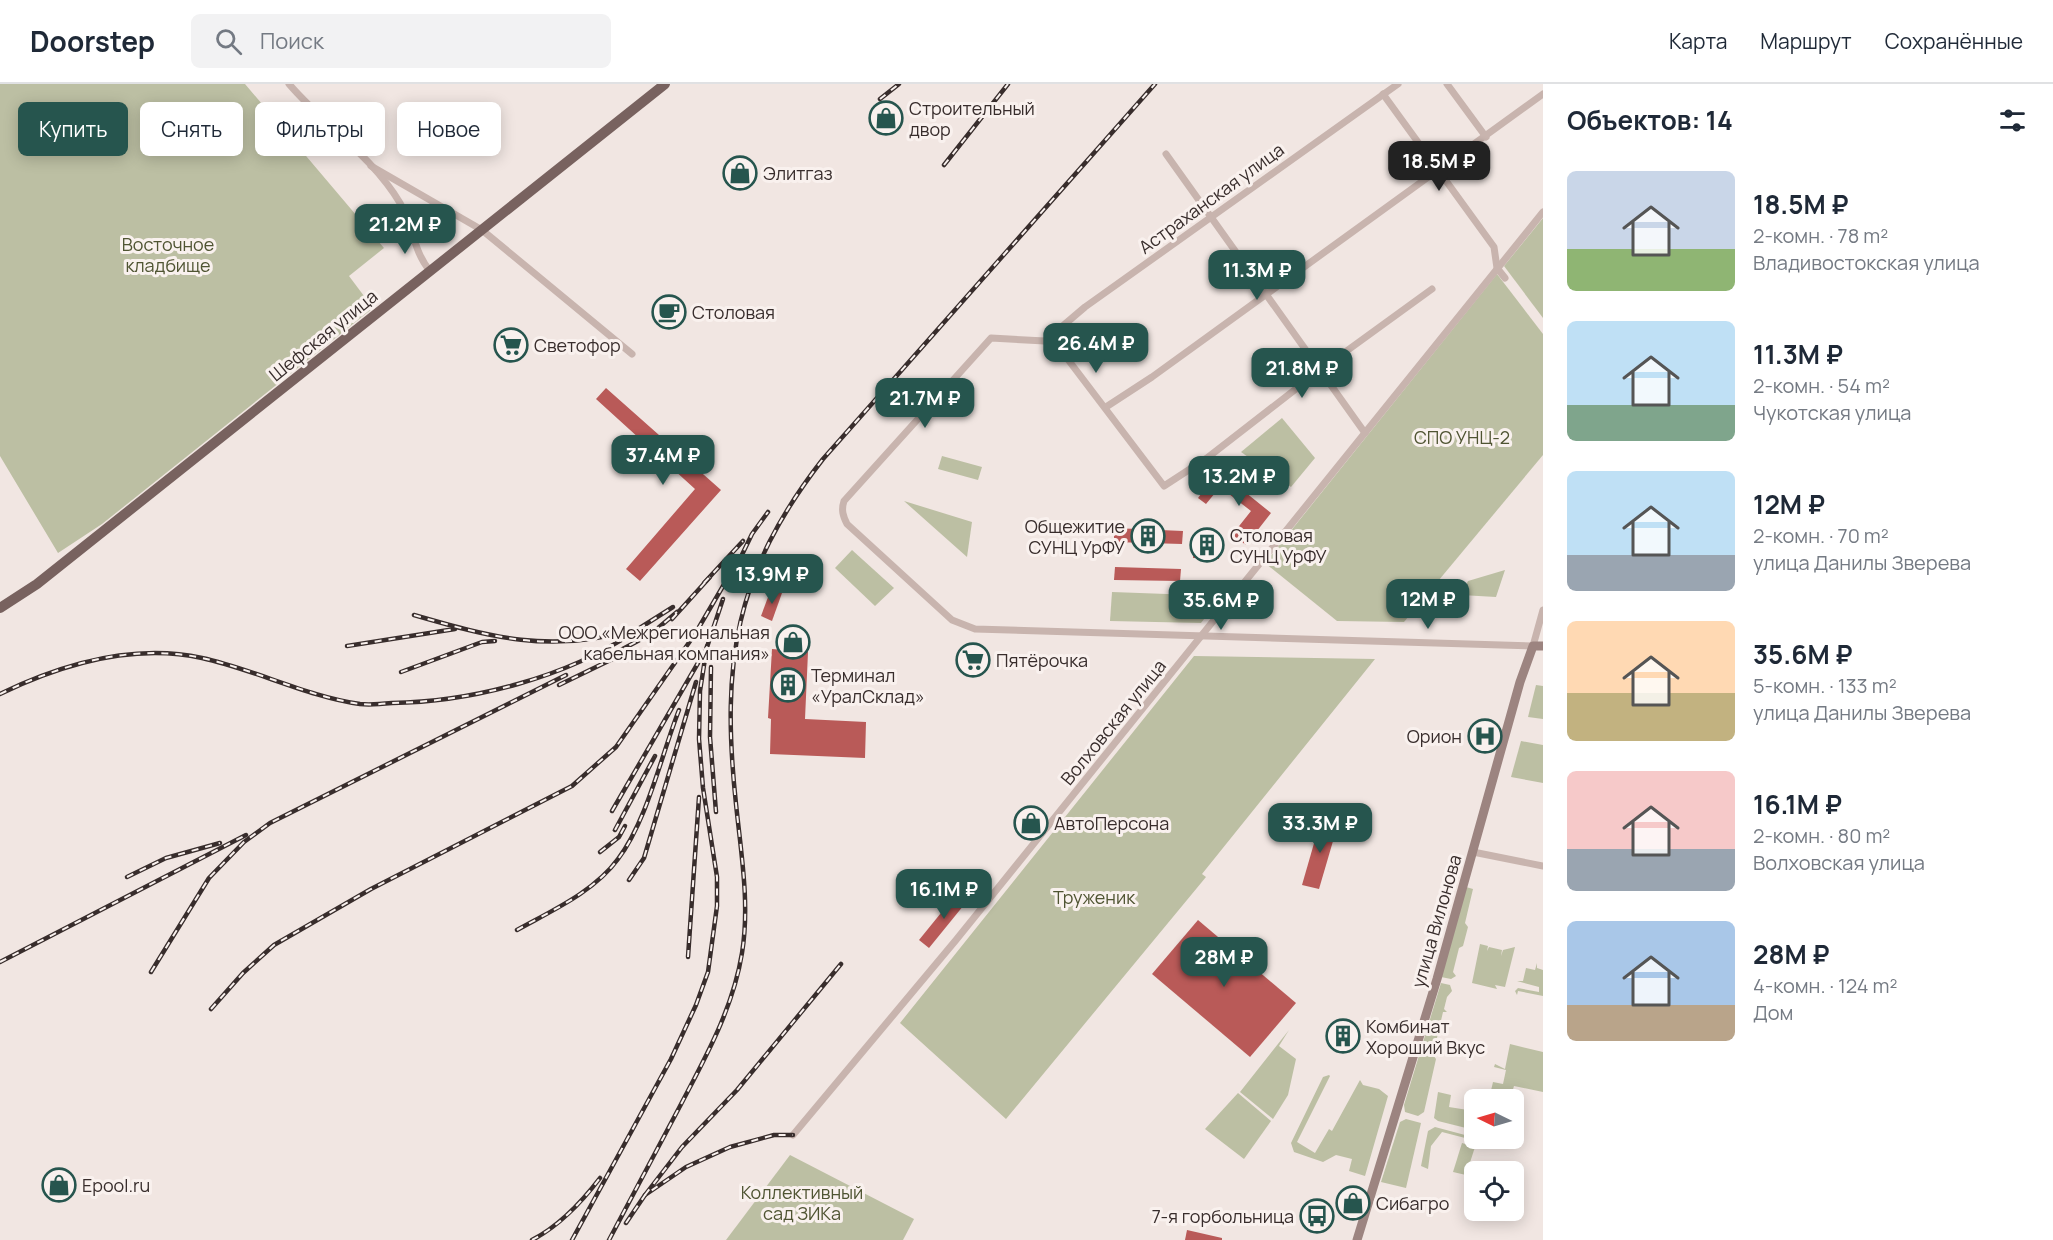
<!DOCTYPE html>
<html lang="ru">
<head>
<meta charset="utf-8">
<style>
	body { margin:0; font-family:Manrope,sans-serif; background:#f2f2f3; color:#1f2937; height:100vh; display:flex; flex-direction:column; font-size:22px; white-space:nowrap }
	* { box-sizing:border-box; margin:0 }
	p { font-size:20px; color:#747a83 }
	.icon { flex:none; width:33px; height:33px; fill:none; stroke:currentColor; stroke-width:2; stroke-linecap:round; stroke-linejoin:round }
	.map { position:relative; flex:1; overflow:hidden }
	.side { display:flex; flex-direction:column; background:#fff; width:510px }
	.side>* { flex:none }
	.hud { position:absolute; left:18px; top:18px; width:570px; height:54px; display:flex; gap:12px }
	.needle { width:39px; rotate:275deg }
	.buttons { position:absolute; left:1464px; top:1005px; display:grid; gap:12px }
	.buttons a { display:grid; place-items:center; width:60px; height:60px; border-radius:9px; background:#fff; box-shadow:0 3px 15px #0003; font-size:30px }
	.price { position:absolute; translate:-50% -51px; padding:0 14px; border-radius:12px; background:#26554e; color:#fff; font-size:20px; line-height:39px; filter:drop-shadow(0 2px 3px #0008) }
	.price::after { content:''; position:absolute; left:50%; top:36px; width:18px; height:14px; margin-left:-9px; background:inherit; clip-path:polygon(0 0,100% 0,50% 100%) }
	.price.active { background:#222; color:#fff }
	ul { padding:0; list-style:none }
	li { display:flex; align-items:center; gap:18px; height:150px; padding:0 24px }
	li span { display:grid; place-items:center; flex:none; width:168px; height:120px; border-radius:9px; color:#555 }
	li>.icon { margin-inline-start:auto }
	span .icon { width:72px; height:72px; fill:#fffc; stroke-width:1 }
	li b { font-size:26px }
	h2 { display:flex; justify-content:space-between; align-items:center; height:72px; padding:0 24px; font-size:26px }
	.chip { padding:0 21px; border-radius:9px; background:#fff; box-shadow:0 3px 15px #0003; font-size:21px; line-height:54px }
	.chip.active { background:#26554e; color:#fff }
	header { display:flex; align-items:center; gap:36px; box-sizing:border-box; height:84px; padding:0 30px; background:#fff; border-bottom:2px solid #e0e1e3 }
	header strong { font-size:28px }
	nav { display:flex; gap:33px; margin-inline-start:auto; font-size:21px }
	.search { width:420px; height:54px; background:#f2f2f3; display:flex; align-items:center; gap:15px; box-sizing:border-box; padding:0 21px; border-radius:9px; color:#747a83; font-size:22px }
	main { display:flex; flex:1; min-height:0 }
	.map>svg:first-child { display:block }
	.green { fill:#bcbfa3 }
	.building { fill:#b95a58 }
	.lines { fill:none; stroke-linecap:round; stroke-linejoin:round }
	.street { stroke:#c8b4ae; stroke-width:7 }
	.secondary { stroke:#9c8480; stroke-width:9 }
	.primary { stroke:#78625f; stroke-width:10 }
	.rail-casing { stroke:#382d2c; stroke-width:4.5 }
	.rail { stroke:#f9f1ee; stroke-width:2; stroke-dasharray:7; stroke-linecap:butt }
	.labels { text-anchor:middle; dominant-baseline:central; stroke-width:6; stroke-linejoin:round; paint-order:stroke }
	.poi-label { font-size:18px; fill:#382d2c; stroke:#f9f1ee; text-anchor:start }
	.street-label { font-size:18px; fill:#382d2c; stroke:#f9f1ee }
	.park-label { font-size:18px; fill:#4f5432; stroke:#f9f1ee }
</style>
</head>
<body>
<header>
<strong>Doorstep</strong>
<div class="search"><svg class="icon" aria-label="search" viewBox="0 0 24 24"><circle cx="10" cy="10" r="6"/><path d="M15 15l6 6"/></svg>Поиск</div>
<nav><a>Карта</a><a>Маршрут</a><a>Сохранённые</a></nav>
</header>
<main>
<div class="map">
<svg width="1543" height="1156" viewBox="0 0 1543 1156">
	<rect width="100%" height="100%" fill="#f1e6e2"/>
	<g class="green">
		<path d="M 0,0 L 245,0 L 384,164 L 349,192 L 373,224 L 102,440 L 58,469 L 0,372 Z"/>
		<path d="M 1543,134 L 1543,234 L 1504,182 Z"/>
		<path d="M 1497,190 L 1543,250 L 1543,371 L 1404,538 L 1337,537 L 1265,479 Z"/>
		<path d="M 1282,334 L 1315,374 L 1291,403 L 1241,368 Z"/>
		<path d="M 942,372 L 982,383 L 978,396 L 938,385 Z"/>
		<path d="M 904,417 L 972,438 L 967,473 Z"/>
		<path d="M 852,466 L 894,504 L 875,522 L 835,484 Z"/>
		<path d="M 1505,486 L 1496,513 L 1461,511 L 1468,497 Z"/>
		<path d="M 1112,508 L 1222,512 L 1201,539 L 1110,537 Z"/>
		<path d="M 1194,572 L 1375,575 L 1202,790 L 1206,793 L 1006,1035 L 900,939 Z"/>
		<path d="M 1536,601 L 1543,602 L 1543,635 L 1528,633 Z"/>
		<path d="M 1521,657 L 1543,661 L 1543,699 L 1511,693 Z"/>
		<path d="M 1466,803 L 1473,805 L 1465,839 L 1468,843 L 1463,862 L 1459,864 L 1453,888 L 1456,892 L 1451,895 L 1441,893 Z"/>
		<path d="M 1480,860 L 1488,862 L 1487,867 L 1489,863 L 1502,866 L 1501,872 L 1503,866 L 1515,863 L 1505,903 L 1495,901 L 1497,905 L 1472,899 Z"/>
		<path d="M 1537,879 L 1537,884 L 1543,886 L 1543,912 L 1518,907 L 1517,911 L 1515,907 L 1518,904 L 1539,908 L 1539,903 L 1517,897 L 1523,897 L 1526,884 L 1535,886 Z"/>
		<path d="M 1441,899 L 1450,901 L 1452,907 L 1447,913 L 1444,925 L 1447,928 L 1443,928 L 1433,971 L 1436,975 L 1424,1028 L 1418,1032 L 1405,1028 L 1404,1021 Z"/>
		<path d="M 1289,946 L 1279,962 L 1296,975 L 1288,1011 L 1273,1035 L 1240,1008 Z"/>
		<path d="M 1510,960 L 1543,968 L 1543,1008 L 1514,1002 L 1510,1015 L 1489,1015 L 1493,998 L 1503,1000 L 1506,986 L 1494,983 L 1495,980 L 1505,985 Z"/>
		<path d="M 1329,991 L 1330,992 L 1297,1058 L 1315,1069 L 1329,1045 L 1332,1047 L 1360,996 L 1363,1001 L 1379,1005 L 1388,1012 L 1365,1092 L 1349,1087 L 1352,1075 L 1336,1071 L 1323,1078 L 1294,1068 L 1291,1059 L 1323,993 Z"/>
		<path d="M 1438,1008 L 1451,1011 L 1449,1023 L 1474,1027 L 1474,1046 L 1438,1037 L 1434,1034 Z"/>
		<path d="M 1238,1009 L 1271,1037 L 1244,1075 L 1205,1045 Z"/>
		<path d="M 1406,1035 L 1421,1039 L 1406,1104 L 1381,1098 L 1400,1038 Z"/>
		<path d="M 1435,1043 L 1480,1055 L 1482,1062 L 1469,1058 L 1469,1055 L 1442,1048 L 1431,1062 L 1428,1085 L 1421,1082 L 1428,1047 Z"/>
		<path d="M 1462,1059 L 1475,1063 L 1466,1091 L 1453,1088 Z"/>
		<path d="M 790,1071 L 914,1135 L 903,1156 L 726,1156 Z"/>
	</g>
	<g class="building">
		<path d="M 606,304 L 721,406 L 640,497 L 626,485 L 695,405 L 596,315 Z"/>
		<path d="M 1219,387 L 1271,429 L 1246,461 L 1232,451 L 1251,427 L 1220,403 L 1206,420 L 1198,414 Z"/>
		<path d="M 1114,444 L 1183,447 L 1182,460 L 1114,458 Z"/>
		<path d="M 1194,453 L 1220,455 L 1219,475 L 1193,474 Z"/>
		<path d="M 1115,483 L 1181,485 L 1180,497 L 1114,496 Z"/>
		<path d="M 771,505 L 782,509 L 772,537 L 761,532 Z"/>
		<path d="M 772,565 L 808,568 L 805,635 L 866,638 L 865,674 L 770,670 L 771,635 L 768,634 Z"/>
		<path d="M 1321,735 L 1338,740 L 1319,805 L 1302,801 Z"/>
		<path d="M 958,808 L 968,816 L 929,864 L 919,856 Z"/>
		<path d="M 1198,836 L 1296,919 L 1250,973 L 1152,890 Z"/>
		<path d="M 1187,1146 L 1222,1154 L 1222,1156 L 1185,1156 Z"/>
	</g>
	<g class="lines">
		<g class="street">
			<path d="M 289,0 C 324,41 372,72 400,119 C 413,141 413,167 430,187"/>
			<path d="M 1447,0 L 1486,53"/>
			<path d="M 1383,10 L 1494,163 L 1497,184 L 1505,194"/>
			<path d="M 1166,70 L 1365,349"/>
			<path d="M 371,82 L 482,146 L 632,270"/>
			<path d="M 1432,205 L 1319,287 L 1207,374 L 1164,402 L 1060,265 L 1045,257 L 991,254 L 844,417 C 841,426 843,432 847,440 L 952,536 L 975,545 L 1533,562 L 1543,526"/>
			<path d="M 1045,257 L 1085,223 L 1398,0"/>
			<path d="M 1106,323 L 1152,293 L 1543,10"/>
			<path d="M 1473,768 L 1543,782"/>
			<path d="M 793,1051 L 956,856 L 1543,128"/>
		</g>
		<path class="secondary" d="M 1357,1156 L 1437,895 L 1520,598 L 1533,562 L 1543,562"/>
		<path class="primary" d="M 0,524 L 37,500 L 665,0"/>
		<g class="rail-casing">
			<g id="rail">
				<path d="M 880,15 L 899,0"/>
				<path d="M 944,81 L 1008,0"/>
				<path d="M 738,479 L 752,450 L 768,428"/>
				<path d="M 704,499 L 743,457"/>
				<path d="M 414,531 C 490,553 551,570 631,546"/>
				<path d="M 672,535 L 710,493"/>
				<path d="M 627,552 L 673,523"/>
				<path d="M 347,562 L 455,545"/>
				<path d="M 617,568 L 651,550 L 677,528"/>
				<path d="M 705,569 L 723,515"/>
				<path d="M 711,583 L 710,653 L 716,728"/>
				<path d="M 401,588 L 482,558 L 495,557"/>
				<path d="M 559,601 L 627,568"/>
				<path d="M 0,610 C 62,580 133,559 202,574 C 253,585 309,613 360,620 C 370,621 382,620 392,619 C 472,618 567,593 634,548"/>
				<path d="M 612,727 L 698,579"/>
				<path d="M 615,746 L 655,672"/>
				<path d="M 600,768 L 619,753 L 625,742"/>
				<path d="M 127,793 L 166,774 L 220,759"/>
				<path d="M 629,796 L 644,774 L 696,598"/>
				<path d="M 517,846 C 551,827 594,808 618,775 C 647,737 661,672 679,626"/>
				<path d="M 688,873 L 699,713"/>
				<path d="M 0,878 L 246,751"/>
				<path d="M 151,888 L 209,794 L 244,758 L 270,739 L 566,591"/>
				<path d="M 211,925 L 243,889 L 274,861 L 371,805 L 572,702 L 616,663 L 695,550 L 740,473"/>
				<path d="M 645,1111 L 682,1063 L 737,1006 L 841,880"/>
				<path d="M 626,1139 L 645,1111 L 686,1083 L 730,1063 L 774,1051 L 793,1051"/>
				<path d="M 532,1156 C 559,1142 581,1119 600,1094"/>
				<path d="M 572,1156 L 671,975 L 696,921 L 708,888 L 717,822 L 717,793 L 703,704 L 699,655 L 700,607 L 707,562"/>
				<path d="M 609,1156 C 632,1112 656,1068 679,1024 C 705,974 733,925 742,869 C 750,820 741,769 736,720 C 721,580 734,489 823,375 L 1155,0"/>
			</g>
		</g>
		<use href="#rail" class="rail"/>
	</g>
	<defs>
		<g id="shop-ring" transform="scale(1.725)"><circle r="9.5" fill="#f9f1ee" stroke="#26554e" stroke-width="1.5"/><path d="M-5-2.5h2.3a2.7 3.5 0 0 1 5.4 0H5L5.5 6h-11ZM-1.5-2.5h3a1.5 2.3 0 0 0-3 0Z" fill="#26554e"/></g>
		<g id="cafe-ring" transform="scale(1.725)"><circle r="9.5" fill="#f9f1ee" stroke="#26554e" stroke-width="1.5"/><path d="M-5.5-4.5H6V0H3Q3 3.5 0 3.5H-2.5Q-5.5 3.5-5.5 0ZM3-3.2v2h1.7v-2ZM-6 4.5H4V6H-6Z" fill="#26554e"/></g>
		<g id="supermarket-ring" transform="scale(1.725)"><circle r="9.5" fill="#f9f1ee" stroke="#26554e" stroke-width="1.5"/><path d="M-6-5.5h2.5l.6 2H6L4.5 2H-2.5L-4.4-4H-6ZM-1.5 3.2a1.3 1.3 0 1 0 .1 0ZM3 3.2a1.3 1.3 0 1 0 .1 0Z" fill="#26554e"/></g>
		<g id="building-ring" transform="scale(1.725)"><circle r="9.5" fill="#f9f1ee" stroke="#26554e" stroke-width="1.5"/><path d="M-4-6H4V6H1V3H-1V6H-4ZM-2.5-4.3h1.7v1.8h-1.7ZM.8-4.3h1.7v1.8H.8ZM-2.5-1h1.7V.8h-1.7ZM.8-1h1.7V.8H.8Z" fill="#26554e"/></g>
		<g id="hospital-ring" transform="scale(1.725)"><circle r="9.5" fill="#f9f1ee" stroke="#26554e" stroke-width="1.5"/><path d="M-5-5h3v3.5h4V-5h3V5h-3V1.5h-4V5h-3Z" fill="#26554e"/></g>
		<g id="bus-ring" transform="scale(1.725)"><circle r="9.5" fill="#f9f1ee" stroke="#26554e" stroke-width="1.5"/><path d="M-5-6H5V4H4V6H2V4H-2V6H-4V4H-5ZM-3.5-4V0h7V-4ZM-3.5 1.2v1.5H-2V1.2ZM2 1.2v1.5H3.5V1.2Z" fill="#26554e"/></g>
	</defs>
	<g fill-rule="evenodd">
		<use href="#shop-ring" x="886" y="34"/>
		<use href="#shop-ring" x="740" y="89"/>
		<use href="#cafe-ring" x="669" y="228"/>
		<use href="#supermarket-ring" x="511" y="261"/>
		<use href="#building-ring" x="1148" y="452"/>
		<use href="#building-ring" x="1207" y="461"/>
		<use href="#shop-ring" x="793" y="558"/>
		<use href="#supermarket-ring" x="973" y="576"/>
		<use href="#building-ring" x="788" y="601"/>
		<use href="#hospital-ring" x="1485" y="652"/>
		<use href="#shop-ring" x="1031" y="739"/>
		<use href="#building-ring" x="1343" y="952"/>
		<use href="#shop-ring" x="59" y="1101"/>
		<use href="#shop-ring" x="1353" y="1119"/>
		<use href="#bus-ring" x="1317" y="1132"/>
	</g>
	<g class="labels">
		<g class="poi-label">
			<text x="909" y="24">Строительный<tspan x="909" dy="21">двор</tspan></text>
			<text x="763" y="89">Элитгаз</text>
			<text x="692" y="228">Столовая</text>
			<text x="534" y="261">Светофор</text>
			<text x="1125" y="442" text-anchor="end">Общежитие<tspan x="1125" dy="21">СУНЦ УрФУ</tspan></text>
			<text x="1230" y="451">Столовая<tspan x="1230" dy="21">СУНЦ УрФУ</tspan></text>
			<text x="770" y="548" text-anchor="end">ООО «Межрегиональная<tspan x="770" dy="21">кабельная компания»</tspan></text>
			<text x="996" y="576">Пятёрочка</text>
			<text x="811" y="591">Терминал<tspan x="811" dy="21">«УралСклад»</tspan></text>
			<text x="1462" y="652" text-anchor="end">Орион</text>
			<text x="1054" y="739">АвтоПерсона</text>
			<text x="1366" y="942">Комбинат<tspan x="1366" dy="21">Хороший Вкус</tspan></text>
			<text x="82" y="1101">Epool.ru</text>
			<text x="1376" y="1119">Сибагро</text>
			<text x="1294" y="1132" text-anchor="end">7-я горбольница</text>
		</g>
		<g class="street-label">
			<text transform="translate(1211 114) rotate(-36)">Астраханская улица</text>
			<text transform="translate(323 251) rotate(-39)">Шефская улица</text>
			<text transform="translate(1113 638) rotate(-51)">Волховская улица</text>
			<text transform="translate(1436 837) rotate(-74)">улица Вилонова</text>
		</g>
		<g class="park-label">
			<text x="168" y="160">Восточное<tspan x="168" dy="21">кладбище</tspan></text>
			<text x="1462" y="353">СПО УНЦ-2</text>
			<text x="1094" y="813">Труженик</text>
			<text x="802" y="1108">Коллективный<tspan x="802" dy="21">сад ЗИКа</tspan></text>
		</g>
	</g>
</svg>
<div class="buttons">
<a><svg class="needle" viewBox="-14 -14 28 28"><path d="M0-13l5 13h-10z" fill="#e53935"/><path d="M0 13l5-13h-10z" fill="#747a83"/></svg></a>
<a><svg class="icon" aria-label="locate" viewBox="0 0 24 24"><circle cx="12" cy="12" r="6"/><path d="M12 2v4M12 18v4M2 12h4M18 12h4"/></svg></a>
</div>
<b class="price active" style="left:1439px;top:108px">18.5M ₽</b>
<b class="price" style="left:405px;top:171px">21.2M ₽</b>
<b class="price" style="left:1257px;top:217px">11.3M ₽</b>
<b class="price" style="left:1096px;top:290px">26.4M ₽</b>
<b class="price" style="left:1302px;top:315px">21.8M ₽</b>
<b class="price" style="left:925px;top:345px">21.7M ₽</b>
<b class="price" style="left:663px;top:402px">37.4M ₽</b>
<b class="price" style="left:1239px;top:423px">13.2M ₽</b>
<b class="price" style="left:772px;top:521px">13.9M ₽</b>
<b class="price" style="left:1428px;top:546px">12M ₽</b>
<b class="price" style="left:1221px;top:547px">35.6M ₽</b>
<b class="price" style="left:1320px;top:770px">33.3M ₽</b>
<b class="price" style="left:944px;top:836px">16.1M ₽</b>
<b class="price" style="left:1224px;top:904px">28M ₽</b>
<div class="hud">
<a class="chip active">Купить</a>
<a class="chip">Снять</a>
<a class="chip">Фильтры</a>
<a class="chip">Новое</a>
</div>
</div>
<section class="side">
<h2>Объектов: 14<svg class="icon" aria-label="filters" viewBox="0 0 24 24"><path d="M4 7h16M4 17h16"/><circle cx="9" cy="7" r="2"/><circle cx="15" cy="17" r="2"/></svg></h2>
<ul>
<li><span style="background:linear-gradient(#c9d6e8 65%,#8fb573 0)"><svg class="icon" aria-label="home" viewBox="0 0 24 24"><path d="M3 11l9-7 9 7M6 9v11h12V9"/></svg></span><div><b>18.5M ₽</b><p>2-комн. · 78 m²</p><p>Владивостокская улица</p></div></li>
<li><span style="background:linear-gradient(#bfe0f5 70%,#7fa58c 0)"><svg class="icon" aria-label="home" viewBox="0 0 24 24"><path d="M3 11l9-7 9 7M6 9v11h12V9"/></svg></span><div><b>11.3M ₽</b><p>2-комн. · 54 m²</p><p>Чукотская улица</p></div></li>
<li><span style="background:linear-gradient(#bfe0f5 70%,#9aa5b1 0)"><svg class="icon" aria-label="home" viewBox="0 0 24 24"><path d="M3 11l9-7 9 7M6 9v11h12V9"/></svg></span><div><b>12M ₽</b><p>2-комн. · 70 m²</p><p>улица Данилы Зверева</p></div></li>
<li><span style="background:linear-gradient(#ffd9b3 60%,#c2b280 0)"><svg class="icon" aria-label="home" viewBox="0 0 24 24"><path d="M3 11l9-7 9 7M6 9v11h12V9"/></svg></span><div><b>35.6M ₽</b><p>5-комн. · 133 m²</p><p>улица Данилы Зверева</p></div></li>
<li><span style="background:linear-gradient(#f6c9c9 65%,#9aa5b1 0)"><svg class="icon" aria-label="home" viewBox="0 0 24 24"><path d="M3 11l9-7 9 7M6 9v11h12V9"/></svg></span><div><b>16.1M ₽</b><p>2-комн. · 80 m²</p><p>Волховская улица</p></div></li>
<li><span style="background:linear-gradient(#a9c7e8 70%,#b9a48a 0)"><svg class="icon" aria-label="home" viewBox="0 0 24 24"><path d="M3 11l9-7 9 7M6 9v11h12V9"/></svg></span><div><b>28M ₽</b><p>4-комн. · 124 m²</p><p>Дом</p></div></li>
</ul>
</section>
</main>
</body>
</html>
